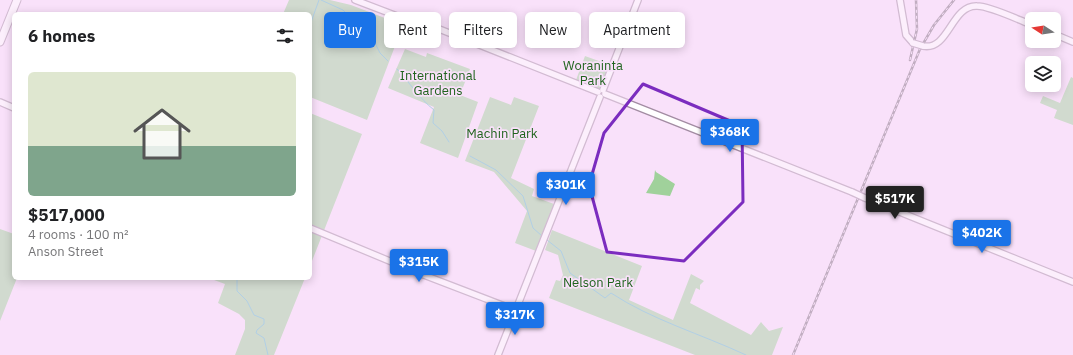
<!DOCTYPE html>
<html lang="en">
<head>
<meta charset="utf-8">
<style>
	body { margin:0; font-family:"IBM Plex Sans",sans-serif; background:#f2f2f2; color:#202124; height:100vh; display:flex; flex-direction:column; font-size:15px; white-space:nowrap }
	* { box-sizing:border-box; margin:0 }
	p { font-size:13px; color:#757577 }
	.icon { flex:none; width:22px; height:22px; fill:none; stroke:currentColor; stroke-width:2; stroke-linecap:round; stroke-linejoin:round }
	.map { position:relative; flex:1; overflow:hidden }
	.details { position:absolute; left:12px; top:12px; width:300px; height:268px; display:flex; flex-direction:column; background:#fff; border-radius:6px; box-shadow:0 2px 10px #0003 }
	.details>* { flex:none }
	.top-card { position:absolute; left:324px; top:12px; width:380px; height:36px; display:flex; gap:8px }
	.needle { width:26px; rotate:282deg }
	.fabs { position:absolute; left:1025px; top:12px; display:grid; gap:8px }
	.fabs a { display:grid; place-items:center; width:36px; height:36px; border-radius:6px; background:#fff; box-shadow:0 2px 10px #0003; font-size:20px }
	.price { position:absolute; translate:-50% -34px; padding:0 9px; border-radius:4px; background:#1a73e8; color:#fff; font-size:13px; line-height:26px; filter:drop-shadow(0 1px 2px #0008) }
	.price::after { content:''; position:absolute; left:50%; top:24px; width:12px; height:9px; margin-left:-6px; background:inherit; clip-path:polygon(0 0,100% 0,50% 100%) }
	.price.active { background:#222; color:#fff }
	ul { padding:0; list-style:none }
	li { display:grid; align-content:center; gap:8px; height:212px; padding:0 16px }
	li span { display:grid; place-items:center; height:124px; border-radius:6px; color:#555 }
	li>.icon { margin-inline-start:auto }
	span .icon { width:72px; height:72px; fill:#fffc; stroke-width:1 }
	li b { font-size:17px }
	h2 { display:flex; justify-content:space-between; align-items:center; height:48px; padding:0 16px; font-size:17px }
	.chip { padding:0 14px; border-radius:6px; background:#fff; box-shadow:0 2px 10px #0003; font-size:14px; line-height:36px }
	.chip.active { background:#1a73e8; color:#fff }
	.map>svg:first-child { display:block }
	.green { fill:#a0d19b }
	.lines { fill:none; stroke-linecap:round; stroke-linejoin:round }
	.stream { stroke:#59b8cd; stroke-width:1 }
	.secondary-casing { stroke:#a38ca3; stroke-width:8 }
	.highway-casing { stroke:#a38ca3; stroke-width:9 }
	.secondary { stroke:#fff; stroke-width:5.5 }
	.highway { stroke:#fff; stroke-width:7 }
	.rail-casing { stroke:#7c6e7d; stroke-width:2.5 }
	.rail { stroke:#f9e1fa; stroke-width:1; stroke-dasharray:3; stroke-linecap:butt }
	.secondary-bridge-casing { stroke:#a38ca3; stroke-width:8; stroke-linecap:butt }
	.secondary-bridge { stroke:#fff; stroke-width:5.5 }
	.marked { fill:none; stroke:#7b2cbf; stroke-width:3; stroke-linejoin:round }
	.labels { text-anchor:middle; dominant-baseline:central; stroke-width:3.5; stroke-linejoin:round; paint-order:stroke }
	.park-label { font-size:13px; fill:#20641e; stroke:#f9e1fa }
</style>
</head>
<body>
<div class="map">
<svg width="1073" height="355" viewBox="0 0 1073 355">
	<rect width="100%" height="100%" fill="#f9e1fa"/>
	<g class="green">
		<path d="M 289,0 L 330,0 L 351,5 L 403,25 L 367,120 L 310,97 L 310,14 L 283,14 Z"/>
		<path d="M 405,49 L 426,57 L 427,53 L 470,69 L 460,95 L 478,102 L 458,158 L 420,143 L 434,107 L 388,88 Z"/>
		<path d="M 585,56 L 610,65 L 600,90 L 576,80 Z"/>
		<path d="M 1071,77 L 1073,78 L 1073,125 L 1054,118 L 1057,110 L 1040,103 L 1043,96 L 1060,103 Z"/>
		<path d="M 490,97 L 511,105 L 514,97 L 539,106 L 511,178 L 534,189 L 532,196 L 554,204 L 536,251 L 515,243 L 527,211 L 494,172 L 465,161 Z"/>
		<path d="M 310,113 L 362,134 L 310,266 Z"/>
		<path d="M 655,170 L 656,172 L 675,184 L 670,196 L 646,193 L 654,179 Z"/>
		<path d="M 0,229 L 14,234 L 14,278 L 17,278 L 0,321 Z"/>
		<path d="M 552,230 L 642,266 L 629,300 L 673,320 L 691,274 L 704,281 L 700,285 L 700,290 L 696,288 L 690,303 L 751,335 L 761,322 L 769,331 L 783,327 L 772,355 L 695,355 L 549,298 L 556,280 L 560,281 L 563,275 L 558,255 L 545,250 Z"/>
		<path d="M 215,278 L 305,278 L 274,355 L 235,355 L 245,329 L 245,320 L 239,314 L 218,303 L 225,284 L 214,280 Z"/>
	</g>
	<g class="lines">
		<g class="stream">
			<path d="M 321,0 L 343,10 L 347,14 L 352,13 L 361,15 L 380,53 L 388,61"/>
			<path d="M 310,25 L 319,0"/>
			<path d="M 397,69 C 410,83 419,98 434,110 L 433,123 L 442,131 L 449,142"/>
			<path d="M 470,156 L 496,170 L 523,196 L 533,228 L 542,236"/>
			<path d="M 547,240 L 561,251 L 570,273 L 605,298 L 611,293 C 652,320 701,334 746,355"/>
			<path d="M 237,278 L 237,291 L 247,301 L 254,315 L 264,319 L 264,324 L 257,330 L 256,333 L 264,338 L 268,355"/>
		</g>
		<g class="secondary-casing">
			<g id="secondary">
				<path d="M 355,0 L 397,16 L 419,21 L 598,92"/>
				<path d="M 900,0 L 906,35 L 913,43"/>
				<path d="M 1054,34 L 1073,42"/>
				<path d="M 923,46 C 949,51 951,5 977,6 C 990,6 1019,20 1032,25"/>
				<path d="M 603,90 L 638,0"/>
				<path d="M 605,94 L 852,192"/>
				<path d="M 0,102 L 14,108"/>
				<path d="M 865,198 L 1073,282"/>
				<path d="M 310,228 L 416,272 L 515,310"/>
				<path d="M 498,355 L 600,97"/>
			</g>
		</g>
		<g class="highway-casing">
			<path id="highway" d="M 0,42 L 17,0"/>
		</g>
		<use href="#secondary" class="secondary"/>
		<use href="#highway" class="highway"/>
		<g class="rail-casing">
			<g id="rail">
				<path d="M 910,60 L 917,29 L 916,0"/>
				<path d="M 793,355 L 920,49 L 934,25 L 954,0"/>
			</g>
		</g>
		<use href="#rail" class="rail"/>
		<g class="secondary-bridge-casing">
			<g id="secondary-bridge">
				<path d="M 913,43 L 923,46"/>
				<path d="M 852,192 L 865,198"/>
			</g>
		</g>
		<use href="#secondary-bridge" class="secondary-bridge"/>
	</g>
	<path d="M0 0H1073V355H0ZM 643,84 L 742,126 L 743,202 L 684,261 L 607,252 L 589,185 L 604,133 Z" fill="#f9e1fa" fill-opacity=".55" fill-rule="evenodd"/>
	<path class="marked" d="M 643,84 L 742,126 L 743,202 L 684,261 L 607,252 L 589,185 L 604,133 Z"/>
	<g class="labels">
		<g class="park-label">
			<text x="593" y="65">Woraninta<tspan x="593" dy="15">Park</tspan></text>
			<text x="438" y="75">International<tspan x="438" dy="15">Gardens</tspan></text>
			<text x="502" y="133">Machin Park</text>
			<text x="598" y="282">Nelson Park</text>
		</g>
	</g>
</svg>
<div class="fabs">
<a><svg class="needle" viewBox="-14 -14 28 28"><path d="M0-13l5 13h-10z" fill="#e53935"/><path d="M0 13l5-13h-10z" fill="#757577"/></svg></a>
<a><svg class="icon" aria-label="layers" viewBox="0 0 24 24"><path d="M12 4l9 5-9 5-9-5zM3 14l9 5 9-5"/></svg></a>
</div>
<b class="price" style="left:730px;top:153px">$368K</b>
<b class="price" style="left:566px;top:206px">$301K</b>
<b class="price active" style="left:895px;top:220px">$517K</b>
<b class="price" style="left:982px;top:254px">$402K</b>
<b class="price" style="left:419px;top:283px">$315K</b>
<b class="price" style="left:515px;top:336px">$317K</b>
<div class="top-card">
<a class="chip active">Buy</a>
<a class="chip">Rent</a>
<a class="chip">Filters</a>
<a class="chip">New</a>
<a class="chip">Apartment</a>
</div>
<section class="details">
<h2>6 homes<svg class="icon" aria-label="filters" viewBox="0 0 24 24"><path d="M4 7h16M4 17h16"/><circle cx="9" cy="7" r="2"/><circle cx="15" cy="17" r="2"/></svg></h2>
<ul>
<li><span style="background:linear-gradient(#dfe7d0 60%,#7fa58c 0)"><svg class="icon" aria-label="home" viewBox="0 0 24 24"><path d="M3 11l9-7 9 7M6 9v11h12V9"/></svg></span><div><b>$517,000</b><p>4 rooms · 100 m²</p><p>Anson Street</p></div></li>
</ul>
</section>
</div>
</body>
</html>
